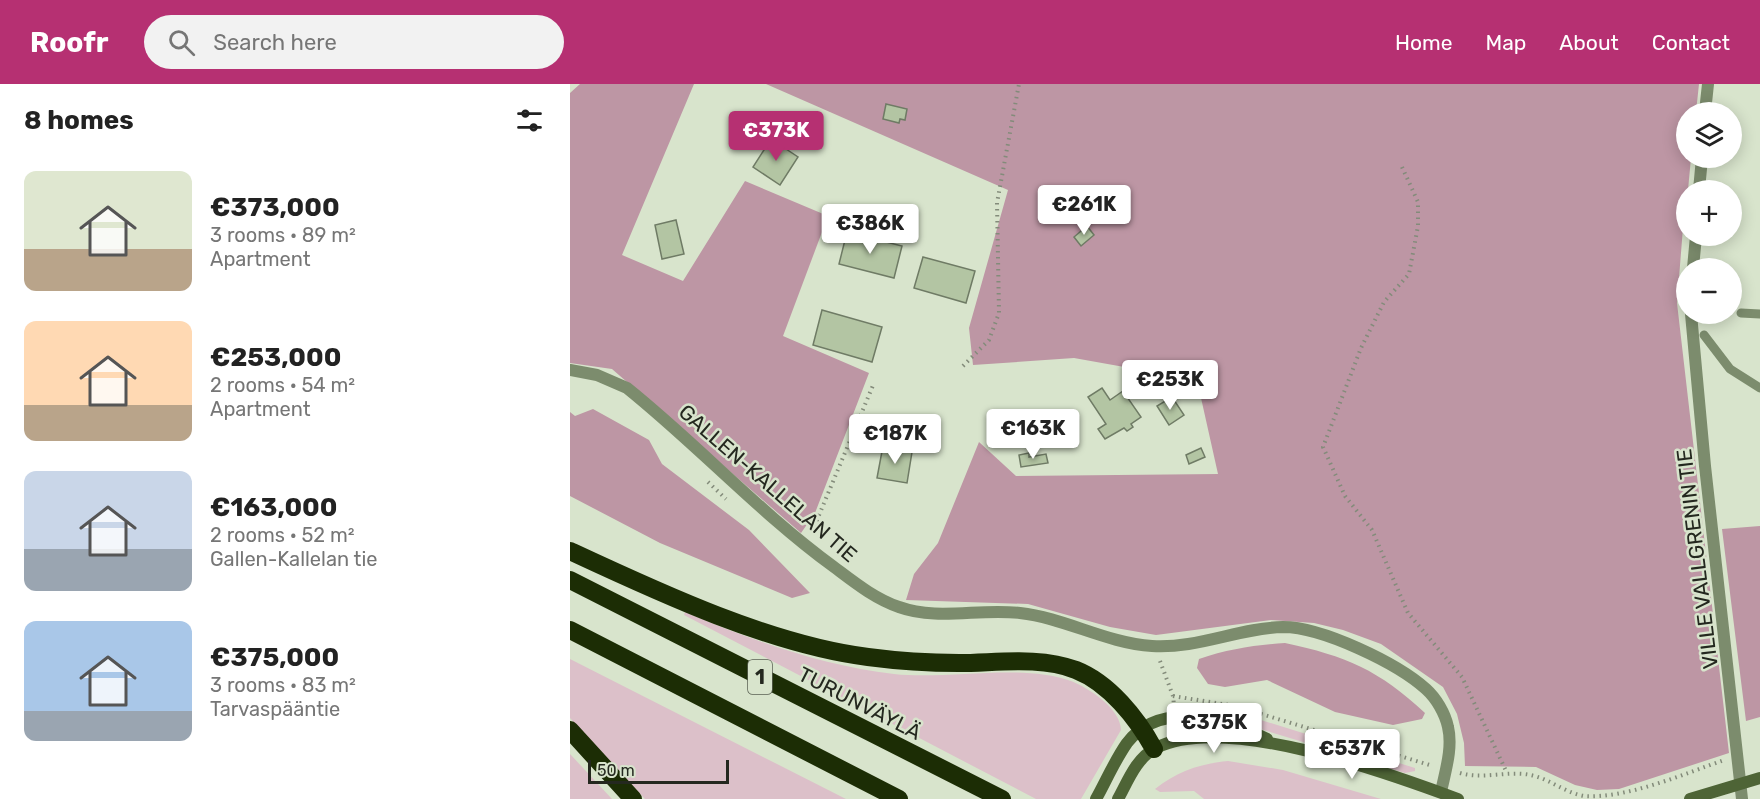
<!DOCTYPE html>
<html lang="en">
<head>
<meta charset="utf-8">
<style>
	body { margin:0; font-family:Rubik,sans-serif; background:#f2f2f2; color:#222; height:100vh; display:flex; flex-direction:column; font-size:22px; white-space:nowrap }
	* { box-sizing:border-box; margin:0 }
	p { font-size:20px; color:#767676 }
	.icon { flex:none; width:33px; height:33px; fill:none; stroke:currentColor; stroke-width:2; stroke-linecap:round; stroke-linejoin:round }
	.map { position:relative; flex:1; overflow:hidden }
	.sheet { display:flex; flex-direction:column; background:#fff; width:570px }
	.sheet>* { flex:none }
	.buttons { position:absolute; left:1106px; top:18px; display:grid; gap:12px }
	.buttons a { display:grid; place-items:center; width:66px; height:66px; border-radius:50%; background:#fff; box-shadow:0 3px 15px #0003; font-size:30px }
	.scale { position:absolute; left:18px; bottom:15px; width:141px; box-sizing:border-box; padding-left:6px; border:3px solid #24281f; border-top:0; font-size:16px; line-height:21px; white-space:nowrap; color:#24281f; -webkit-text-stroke:4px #d8e4cc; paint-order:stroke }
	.price { position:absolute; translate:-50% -51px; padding:0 14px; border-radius:6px; background:#fff; color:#222; font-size:20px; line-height:39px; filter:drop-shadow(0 2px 3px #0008) }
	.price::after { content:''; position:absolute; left:50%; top:36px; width:18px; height:14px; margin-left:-9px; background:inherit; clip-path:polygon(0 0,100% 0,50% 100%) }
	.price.current { background:#b63072; color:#fff }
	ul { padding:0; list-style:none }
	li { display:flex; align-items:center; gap:18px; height:150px; padding:0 24px }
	li span { display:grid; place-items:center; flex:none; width:168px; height:120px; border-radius:12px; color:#555 }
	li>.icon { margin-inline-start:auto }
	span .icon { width:72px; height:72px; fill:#fffc; stroke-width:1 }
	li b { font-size:26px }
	h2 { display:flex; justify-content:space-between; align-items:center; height:72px; padding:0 24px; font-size:26px }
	header { display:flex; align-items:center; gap:36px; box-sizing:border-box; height:84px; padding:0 30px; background:#b63072; color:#fff }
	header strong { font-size:28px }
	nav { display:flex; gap:33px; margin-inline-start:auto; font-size:21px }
	.search { width:420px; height:54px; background:#f2f2f2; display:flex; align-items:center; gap:15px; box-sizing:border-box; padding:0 21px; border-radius:33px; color:#767676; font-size:22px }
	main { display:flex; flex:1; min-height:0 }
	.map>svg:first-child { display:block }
	.green { fill:#dcc0c9 }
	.forest { fill:#bd96a4 }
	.building { fill:#b3c5a3; stroke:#6f7b65; stroke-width:1.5 }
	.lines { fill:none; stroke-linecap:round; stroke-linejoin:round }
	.path { stroke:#838b7a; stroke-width:4; stroke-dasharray:1.5 4.5; stroke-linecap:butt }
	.lane { stroke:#7c8c6d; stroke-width:9 }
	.street { stroke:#7c8c6d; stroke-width:12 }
	.secondary { stroke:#4e6436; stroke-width:12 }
	.highway { stroke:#1c2d05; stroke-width:18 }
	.labels { text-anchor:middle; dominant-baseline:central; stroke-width:5; stroke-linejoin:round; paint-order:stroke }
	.shield { fill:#d8e4cc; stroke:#5a6053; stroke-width:1.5 }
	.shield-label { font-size:20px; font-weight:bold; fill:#24281f }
	.street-label { font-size:21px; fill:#24281f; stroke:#d8e4cc }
</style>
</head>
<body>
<header>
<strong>Roofr</strong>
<div class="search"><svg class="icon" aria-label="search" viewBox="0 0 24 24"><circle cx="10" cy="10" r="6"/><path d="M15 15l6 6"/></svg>Search here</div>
<nav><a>Home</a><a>Map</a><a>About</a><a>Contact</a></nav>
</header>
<main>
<section class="sheet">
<h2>8 homes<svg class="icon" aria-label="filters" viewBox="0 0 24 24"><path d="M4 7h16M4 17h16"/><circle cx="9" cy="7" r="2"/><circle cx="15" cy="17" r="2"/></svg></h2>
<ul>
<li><span style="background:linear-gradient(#dfe7d0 65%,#b9a48a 0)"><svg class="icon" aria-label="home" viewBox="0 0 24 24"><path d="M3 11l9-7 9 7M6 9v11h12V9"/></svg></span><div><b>€373,000</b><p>3 rooms · 89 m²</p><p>Apartment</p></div></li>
<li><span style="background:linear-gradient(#ffd9b3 70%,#b9a48a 0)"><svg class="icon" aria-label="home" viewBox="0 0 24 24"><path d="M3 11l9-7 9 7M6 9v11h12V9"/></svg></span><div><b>€253,000</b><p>2 rooms · 54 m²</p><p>Apartment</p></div></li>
<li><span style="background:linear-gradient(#c9d6e8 65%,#9aa5b1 0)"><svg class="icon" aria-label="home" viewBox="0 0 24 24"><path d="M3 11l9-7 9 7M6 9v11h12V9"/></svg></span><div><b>€163,000</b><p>2 rooms · 52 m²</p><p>Gallen-Kallelan tie</p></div></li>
<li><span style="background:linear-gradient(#a9c7e8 75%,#9aa5b1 0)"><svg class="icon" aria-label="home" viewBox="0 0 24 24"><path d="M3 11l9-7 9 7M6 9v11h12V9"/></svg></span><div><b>€375,000</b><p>3 rooms · 83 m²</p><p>Tarvaspääntie</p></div></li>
</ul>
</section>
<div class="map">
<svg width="1190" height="715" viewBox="0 0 1190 715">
	<rect width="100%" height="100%" fill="#d8e4cc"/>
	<g class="green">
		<path d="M 115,528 C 181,556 252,582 324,590 C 379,596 450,579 501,597 C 519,604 551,625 551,646 L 511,715 L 466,715 L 114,531 Z"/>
		<path d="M 0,575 L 276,715 L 75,715 L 0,634 Z"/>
		<path d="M 614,620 L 678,632 L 845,684 L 845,687 L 835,689 L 661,636 L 611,627 Z"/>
		<path d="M 0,670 L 42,715 L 0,715 Z"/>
		<path d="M 658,677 L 713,686 L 811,715 L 634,715 L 624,707 L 590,708 L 585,705 C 608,687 629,680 658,677 Z"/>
	</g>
	<g class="forest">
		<path d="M 10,0 L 124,0 L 52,171 L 113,197 L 175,97 L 258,132 L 213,252 L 299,289 L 245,429 L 231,449 L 42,285 L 0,279 L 0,9 Z"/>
		<path d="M 196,0 L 1129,0 L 1126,28 L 1116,28 L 1116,74 L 1121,74 L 1118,106 L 1116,106 L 1107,219 L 1159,669 L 1049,705 L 1027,706 L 1005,701 L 966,683 L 895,682 L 894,659 L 887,630 L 873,603 L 811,560 L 773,546 L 744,539 L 701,536 L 586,551 L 540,543 L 458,520 L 336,516 L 344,490 L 368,459 L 409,358 L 446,392 L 648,390 L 627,296 L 504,274 L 403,281 L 399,244 L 438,106 Z"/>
		<path d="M 23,325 L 79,356 L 92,380 L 179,446 L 240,509 L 222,514 L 90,459 L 0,412 L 0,328 L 5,332 Z"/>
		<path d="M 1190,442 L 1190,633 L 1176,637 L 1152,445 Z"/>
		<path d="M 715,559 C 776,572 809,586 855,629 L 852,635 L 823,641 L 765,628 L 697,596 L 655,603 L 638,600 L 627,584 L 629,575 C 658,565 685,561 715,559 Z"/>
	</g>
	<g class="building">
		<path d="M 316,20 L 337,25 L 335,36 L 330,35 L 329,39 L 313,35 Z"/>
		<path d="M 201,55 L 228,73 L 210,101 L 183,83 Z"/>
		<path d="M 106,136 L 114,170 L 92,175 L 85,141 Z"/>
		<path d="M 517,142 L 524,151 L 511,162 L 504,153 Z"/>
		<path d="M 277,148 L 332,162 L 324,194 L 269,180 Z"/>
		<path d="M 353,173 L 405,187 L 396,219 L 344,204 Z"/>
		<path d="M 252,226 L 312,243 L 302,278 L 243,261 Z"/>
		<path d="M 532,304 L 540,316 L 553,307 L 571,333 L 561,340 L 563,343 L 557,347 L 554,344 L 535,355 L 528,345 L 536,340 L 518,313 Z"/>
		<path d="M 602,313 L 614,331 L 599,341 L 587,322 Z"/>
		<path d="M 313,362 L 342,368 L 337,399 L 307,394 Z"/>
		<path d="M 631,364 L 635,373 L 619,380 L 616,371 Z"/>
		<path d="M 459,369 L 459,373 L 476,370 L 478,379 L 451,383 L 449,371 Z"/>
	</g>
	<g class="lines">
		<g class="path">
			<path d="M 832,83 L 848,118 L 848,142 L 839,190 L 814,218 L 791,264 L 753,363 L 775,412 L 802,446 L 838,529 L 892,593 L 937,689"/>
			<path d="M 393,282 L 419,256 L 429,229 L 427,119 L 449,0"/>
			<path d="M 138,398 L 156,415"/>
			<path d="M 242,448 L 304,299"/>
			<path d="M 590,577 L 603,612 L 604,621"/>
			<path d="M 603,612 L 665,622 L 863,682"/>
			<path d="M 890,689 C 911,695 933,688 954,690 C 977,692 992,708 1014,712 C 1056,715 1114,690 1154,676"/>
		</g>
		<g class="lane">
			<path d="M 1171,229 L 1190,230"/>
			<path d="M 1134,251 L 1160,285 L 1190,304"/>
		</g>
		<g class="street">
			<path d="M 1135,28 L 1138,0"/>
			<path d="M 1129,106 L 1132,74"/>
			<path d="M 1123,184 L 1126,152"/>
			<path d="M 1121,230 L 1135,382 L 1172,715"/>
			<path d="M 0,286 L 27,291 L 57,304 C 128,361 190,429 264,483 C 284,498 305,515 329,523 C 368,537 409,524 450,529 C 495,534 536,559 582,562 C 627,565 669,544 713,543 C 752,543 827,579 856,605 C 866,614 875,629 878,643 C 883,664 875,688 871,708"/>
		</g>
		<g class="secondary">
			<path d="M 526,715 C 536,697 545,676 557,659 C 590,615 656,635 697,655"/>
			<path d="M 548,715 C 558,697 566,674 586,664 C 655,629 818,689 888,715"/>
			<path d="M 1120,715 L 1190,694"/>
		</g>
		<g class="highway">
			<path d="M 0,467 C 88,508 201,561 298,573 C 328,577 358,579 389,579 C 426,579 470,572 506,586 C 539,599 567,634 584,665"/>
			<path d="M 0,496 L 432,715"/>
			<path d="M 0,546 L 329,715"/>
			<path d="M 0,646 L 63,715"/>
		</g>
	</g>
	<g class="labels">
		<rect class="shield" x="178" y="576" width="24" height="34" rx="4.5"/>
		<g class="shield-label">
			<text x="190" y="593">1</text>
		</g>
		<g class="street-label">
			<text transform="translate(198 399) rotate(41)">GALLEN-KALLELAN TIE</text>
			<text transform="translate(1127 475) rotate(-97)">VILLE VALLGRENIN TIE</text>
			<text transform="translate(290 619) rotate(27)">TURUNVÄYLÄ</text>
		</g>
	</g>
</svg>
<div class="buttons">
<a><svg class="icon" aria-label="layers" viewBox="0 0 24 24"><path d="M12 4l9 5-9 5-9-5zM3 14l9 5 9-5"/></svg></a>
<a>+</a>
<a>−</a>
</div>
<div class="scale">50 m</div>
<b class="price current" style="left:206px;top:78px">€373K</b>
<b class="price" style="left:514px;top:152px">€261K</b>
<b class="price" style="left:300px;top:171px">€386K</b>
<b class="price" style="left:600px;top:327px">€253K</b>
<b class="price" style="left:463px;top:376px">€163K</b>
<b class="price" style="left:325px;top:381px">€187K</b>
<b class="price" style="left:644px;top:670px">€375K</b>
<b class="price" style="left:782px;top:696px">€537K</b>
</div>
</main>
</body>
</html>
